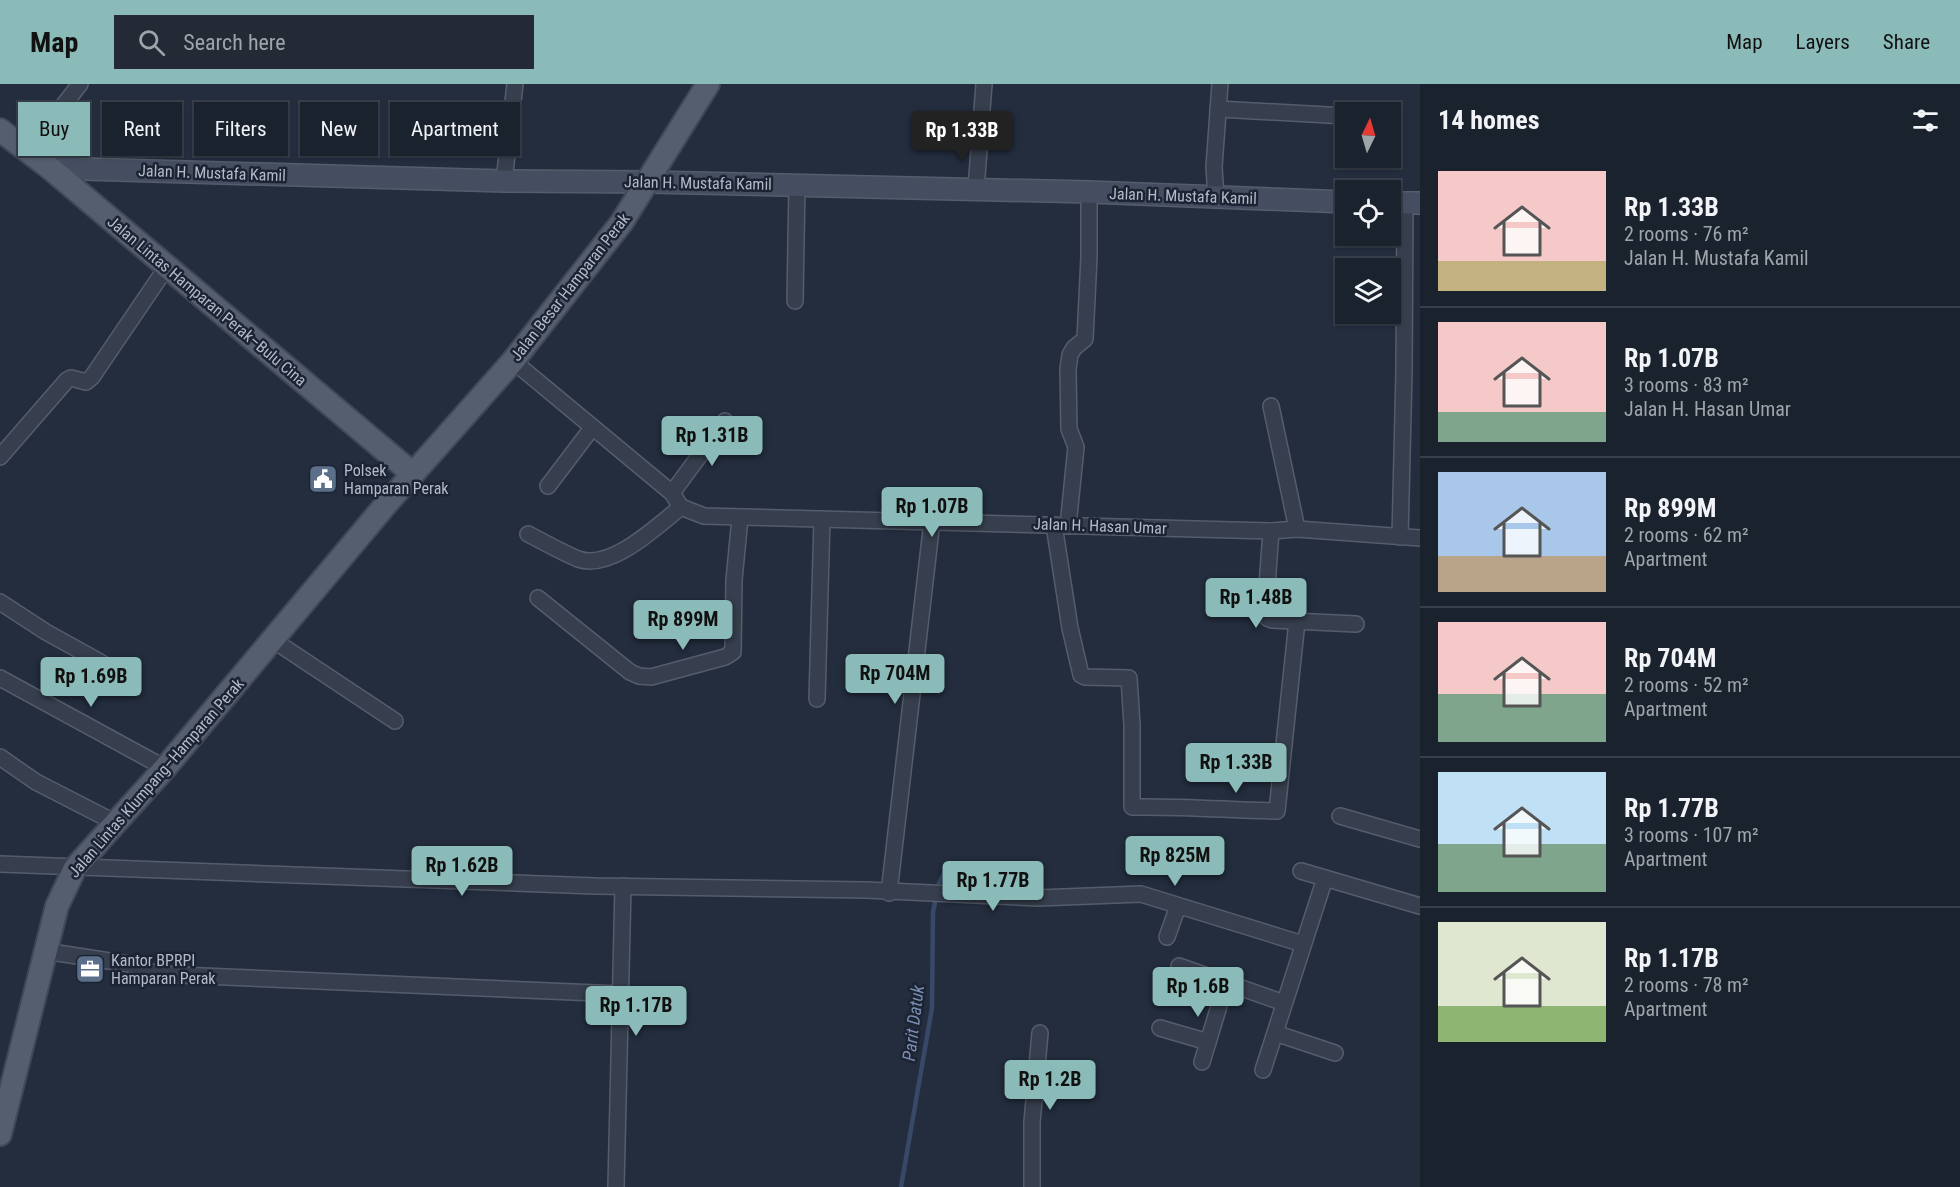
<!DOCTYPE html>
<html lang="en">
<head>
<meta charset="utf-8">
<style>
	body { margin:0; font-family:"Roboto Condensed",sans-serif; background:#232a36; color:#f1f3f6; height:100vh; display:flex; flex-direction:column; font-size:22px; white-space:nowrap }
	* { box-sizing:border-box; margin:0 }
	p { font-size:20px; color:#9fa4aa }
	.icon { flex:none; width:33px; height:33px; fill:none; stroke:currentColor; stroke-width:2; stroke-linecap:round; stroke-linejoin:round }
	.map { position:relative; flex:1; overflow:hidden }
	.sheet { display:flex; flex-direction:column; background:#1a222e; width:540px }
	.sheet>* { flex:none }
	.hud { position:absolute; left:18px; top:18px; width:570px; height:54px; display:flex; gap:12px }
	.needle { width:39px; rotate:5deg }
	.tools { position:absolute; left:1335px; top:18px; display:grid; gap:12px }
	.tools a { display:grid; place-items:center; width:66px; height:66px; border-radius:0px; background:#1a222e; box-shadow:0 2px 4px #0004,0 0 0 2px #383f4a; font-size:30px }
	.price { position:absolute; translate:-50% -51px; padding:0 14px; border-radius:6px; background:#8bbbb9; color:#111; font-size:20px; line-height:39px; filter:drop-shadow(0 2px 3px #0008) }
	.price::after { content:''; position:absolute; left:50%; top:36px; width:18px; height:14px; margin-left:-9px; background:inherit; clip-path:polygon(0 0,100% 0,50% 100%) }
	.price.selected { background:#222; color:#fff }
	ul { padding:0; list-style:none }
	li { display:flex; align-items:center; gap:18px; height:150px; padding:0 18px }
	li+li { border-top:2px solid #383f4a }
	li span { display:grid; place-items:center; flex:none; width:168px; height:120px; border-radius:0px; color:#555 }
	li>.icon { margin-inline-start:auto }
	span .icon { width:72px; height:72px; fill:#fffc; stroke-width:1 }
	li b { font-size:26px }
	h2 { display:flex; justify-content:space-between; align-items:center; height:72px; padding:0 18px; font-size:26px }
	.tag { padding:0 21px; border-radius:0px; background:#1a222e; box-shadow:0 2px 4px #0004,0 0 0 2px #383f4a; font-size:21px; line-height:54px }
	.tag.selected { background:#8bbbb9; color:#111 }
	header { display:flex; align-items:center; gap:36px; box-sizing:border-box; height:84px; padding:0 30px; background:#8bbbb9; color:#111 }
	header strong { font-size:28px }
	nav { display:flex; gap:33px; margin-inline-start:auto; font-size:21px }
	.search { width:420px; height:54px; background:#232a36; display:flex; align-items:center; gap:15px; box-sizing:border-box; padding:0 21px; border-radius:0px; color:#9fa4aa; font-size:22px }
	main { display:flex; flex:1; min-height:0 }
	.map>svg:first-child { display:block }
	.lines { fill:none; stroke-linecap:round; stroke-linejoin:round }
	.stream { stroke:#384968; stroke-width:4.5 }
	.street-casing { stroke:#555d6c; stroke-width:18 }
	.secondary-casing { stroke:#555d6c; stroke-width:24 }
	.primary-casing { stroke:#404857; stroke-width:26 }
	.street { stroke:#373f4e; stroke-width:15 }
	.secondary { stroke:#454e61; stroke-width:21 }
	.primary { stroke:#555e6e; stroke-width:22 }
	.labels { text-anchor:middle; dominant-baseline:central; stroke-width:5; stroke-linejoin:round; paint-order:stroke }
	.street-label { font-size:16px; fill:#b3bac9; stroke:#1c2433 }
	.poi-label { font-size:16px; fill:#b3bac9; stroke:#1c2433; text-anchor:start }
	.water-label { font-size:18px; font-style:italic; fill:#7a8eb2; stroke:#1c2433 }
</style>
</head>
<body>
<header>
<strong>Map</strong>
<div class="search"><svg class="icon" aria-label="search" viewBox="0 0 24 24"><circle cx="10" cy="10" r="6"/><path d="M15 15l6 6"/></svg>Search here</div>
<nav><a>Map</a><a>Layers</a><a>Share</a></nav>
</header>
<main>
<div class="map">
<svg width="1420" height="1103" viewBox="0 0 1420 1103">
	<rect width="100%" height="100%" fill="#232d3e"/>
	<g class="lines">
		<path class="stream" d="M 901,1103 L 932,924 L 933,828 L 939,799 L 949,780"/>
		<g class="street-casing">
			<g id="street">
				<path d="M 1218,25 L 1346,32"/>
				<path d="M 27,68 L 80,0"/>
				<path d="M 504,97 L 515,0"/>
				<path d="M 976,105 L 984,0"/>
				<path d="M 1216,113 L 1214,83 L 1220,0"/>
				<path d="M 795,217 L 797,101"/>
				<path d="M 513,277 L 672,409 L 681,423 L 704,432 L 1271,447 L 1297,445 L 1420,454"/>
				<path d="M 1271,322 L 1297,445"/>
				<path d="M 0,373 L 67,296 L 71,294 L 86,298 L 92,293 L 166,184"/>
				<path d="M 548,402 L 592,344"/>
				<path d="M 672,409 L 725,337"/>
				<path d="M 1054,441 L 1070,544 L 1081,591 L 1085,593 L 1129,594 L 1132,641 L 1132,723 C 1181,722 1229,726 1277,727 L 1297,537"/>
				<path d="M 1068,442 L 1076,363 L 1069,345 L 1068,285 L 1070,271 L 1074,264 L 1085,255 L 1089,173 L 1089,108"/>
				<path d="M 1271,447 L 1265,529 L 1267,534 L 1272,536 L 1356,540"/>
				<path d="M 528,450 C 544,458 561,468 578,475 C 611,487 657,442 681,423"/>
				<path d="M 1400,453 L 1404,288 L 1405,119"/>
				<path d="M 538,514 L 630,588 L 639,592 L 651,593 L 725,573 L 733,568 L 734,496 L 740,434"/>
				<path d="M 0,518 L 46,548 L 102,579"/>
				<path d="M 273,556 L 395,637"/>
				<path d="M 0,594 L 165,684"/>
				<path d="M 817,615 L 822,435"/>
				<path d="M 0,673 L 36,698 L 116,739"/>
				<path d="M 1340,732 L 1420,755"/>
				<path d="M 0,780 L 595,802 L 866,806 L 1038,814 L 1141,810 L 1303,860"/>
				<path d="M 1301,787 L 1420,822"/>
				<path d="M 889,809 L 932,437"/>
				<path d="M 1167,853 L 1178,822"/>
				<path d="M 45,867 L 135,881 L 156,890 L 620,910"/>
				<path d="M 1179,882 L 1284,919"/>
				<path d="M 1160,944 L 1208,958"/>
				<path d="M 1275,949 L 1335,969"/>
				<path d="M 1202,978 L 1226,899"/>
				<path d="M 1263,986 L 1325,794"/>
				<path d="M 616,1103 L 623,802"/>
				<path d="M 1032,1103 L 1032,1038 L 1040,949"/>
			</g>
		</g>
		<g class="secondary-casing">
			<g id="secondary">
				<path d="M 50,84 L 504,97 L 649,98 L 1089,108 L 1346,118"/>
				<path d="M 1390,119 L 1420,119"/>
			</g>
		</g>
		<g class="primary-casing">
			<g id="primary">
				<path d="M 0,46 L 50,84 L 413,390"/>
				<path d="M 0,1050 L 57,822 L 75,784 L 165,684 L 388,418 L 513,277 L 622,138 L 708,0"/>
			</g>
		</g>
		<use href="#street" class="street"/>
		<use href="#secondary" class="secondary"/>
		<use href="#primary" class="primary"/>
	</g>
	<defs>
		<g id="civic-square" transform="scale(1.5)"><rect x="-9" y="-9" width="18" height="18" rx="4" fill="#5c6f8a" stroke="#1c2433"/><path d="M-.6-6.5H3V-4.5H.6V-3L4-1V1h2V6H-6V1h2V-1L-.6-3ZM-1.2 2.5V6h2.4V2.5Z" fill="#fff"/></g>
		<g id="office-square" transform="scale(1.5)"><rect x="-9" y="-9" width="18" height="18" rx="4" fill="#5c6f8a" stroke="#1c2433"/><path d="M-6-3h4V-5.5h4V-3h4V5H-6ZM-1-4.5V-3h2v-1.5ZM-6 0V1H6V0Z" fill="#fff"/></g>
	</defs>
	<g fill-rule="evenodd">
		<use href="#civic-square" x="323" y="395"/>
		<use href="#office-square" x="90" y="885"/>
	</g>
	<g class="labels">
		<g class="street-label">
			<text transform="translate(212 89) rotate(2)">Jalan H. Mustafa Kamil</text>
			<text transform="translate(698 99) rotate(1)">Jalan H. Mustafa Kamil</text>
			<text transform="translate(1183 112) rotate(2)">Jalan H. Mustafa Kamil</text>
			<text transform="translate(570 203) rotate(-52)">Jalan Besar Hamparan Perak</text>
			<text transform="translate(207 217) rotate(40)">Jalan Lintas Hamparan Perak–Bulu Cina</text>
			<text transform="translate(1100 442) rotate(2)">Jalan H. Hasan Umar</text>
			<text transform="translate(156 694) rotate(-49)">Jalan Lintas Klumpang–Hamparan Perak</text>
		</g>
		<g class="poi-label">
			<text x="344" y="386">Polsek<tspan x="344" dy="18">Hamparan Perak</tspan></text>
			<text x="111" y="876">Kantor BPRPI<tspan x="111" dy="18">Hamparan Perak</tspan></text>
		</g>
		<g class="water-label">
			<text transform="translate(913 939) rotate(-83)">Parit Datuk</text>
		</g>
	</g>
</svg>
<div class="tools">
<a><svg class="needle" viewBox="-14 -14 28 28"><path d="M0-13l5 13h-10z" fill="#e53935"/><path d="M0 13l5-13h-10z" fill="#9fa4aa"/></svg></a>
<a><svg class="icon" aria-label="locate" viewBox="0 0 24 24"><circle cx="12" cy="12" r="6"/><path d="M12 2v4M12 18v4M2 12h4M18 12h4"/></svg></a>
<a><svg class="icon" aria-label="layers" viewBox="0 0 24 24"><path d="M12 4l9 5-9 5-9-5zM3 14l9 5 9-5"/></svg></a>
</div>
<b class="price selected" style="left:962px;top:78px">Rp 1.33B</b>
<b class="price" style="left:712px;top:383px">Rp 1.31B</b>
<b class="price" style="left:932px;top:454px">Rp 1.07B</b>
<b class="price" style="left:1256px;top:545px">Rp 1.48B</b>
<b class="price" style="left:683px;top:567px">Rp 899M</b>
<b class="price" style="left:895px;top:621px">Rp 704M</b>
<b class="price" style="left:91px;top:624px">Rp 1.69B</b>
<b class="price" style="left:1236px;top:710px">Rp 1.33B</b>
<b class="price" style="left:1175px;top:803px">Rp 825M</b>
<b class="price" style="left:462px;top:813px">Rp 1.62B</b>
<b class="price" style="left:993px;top:828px">Rp 1.77B</b>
<b class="price" style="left:1198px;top:934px">Rp 1.6B</b>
<b class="price" style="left:636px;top:953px">Rp 1.17B</b>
<b class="price" style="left:1050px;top:1027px">Rp 1.2B</b>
<div class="hud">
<a class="tag selected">Buy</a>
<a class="tag">Rent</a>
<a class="tag">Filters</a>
<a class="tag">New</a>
<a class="tag">Apartment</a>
</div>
</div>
<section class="sheet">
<h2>14 homes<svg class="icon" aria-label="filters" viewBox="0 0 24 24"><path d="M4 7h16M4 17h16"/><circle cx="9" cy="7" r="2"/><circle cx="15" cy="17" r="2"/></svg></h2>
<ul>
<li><span style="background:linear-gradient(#f6c9c9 75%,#c2b280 0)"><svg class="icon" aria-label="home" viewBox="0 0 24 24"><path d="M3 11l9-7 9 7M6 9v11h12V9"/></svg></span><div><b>Rp 1.33B</b><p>2 rooms · 76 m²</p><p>Jalan H. Mustafa Kamil</p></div></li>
<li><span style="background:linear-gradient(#f6c9c9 75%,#7fa58c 0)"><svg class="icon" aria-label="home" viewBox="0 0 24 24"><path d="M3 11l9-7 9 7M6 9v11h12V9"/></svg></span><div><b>Rp 1.07B</b><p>3 rooms · 83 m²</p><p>Jalan H. Hasan Umar</p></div></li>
<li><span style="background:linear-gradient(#a9c7e8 70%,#b9a48a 0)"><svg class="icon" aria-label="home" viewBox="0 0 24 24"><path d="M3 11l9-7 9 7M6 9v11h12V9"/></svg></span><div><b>Rp 899M</b><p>2 rooms · 62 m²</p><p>Apartment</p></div></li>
<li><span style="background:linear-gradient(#f6c9c9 60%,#7fa58c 0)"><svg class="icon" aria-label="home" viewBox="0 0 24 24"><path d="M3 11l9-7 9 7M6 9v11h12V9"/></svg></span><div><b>Rp 704M</b><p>2 rooms · 52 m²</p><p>Apartment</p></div></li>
<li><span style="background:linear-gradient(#bfe0f5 60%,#7fa58c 0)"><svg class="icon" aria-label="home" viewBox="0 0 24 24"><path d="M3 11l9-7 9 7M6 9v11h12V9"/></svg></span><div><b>Rp 1.77B</b><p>3 rooms · 107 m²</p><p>Apartment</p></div></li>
<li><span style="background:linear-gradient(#dfe7d0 70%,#8fb573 0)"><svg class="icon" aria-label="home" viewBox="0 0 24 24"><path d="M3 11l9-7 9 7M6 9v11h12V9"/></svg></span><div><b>Rp 1.17B</b><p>2 rooms · 78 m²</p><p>Apartment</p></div></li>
</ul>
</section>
</main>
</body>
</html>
